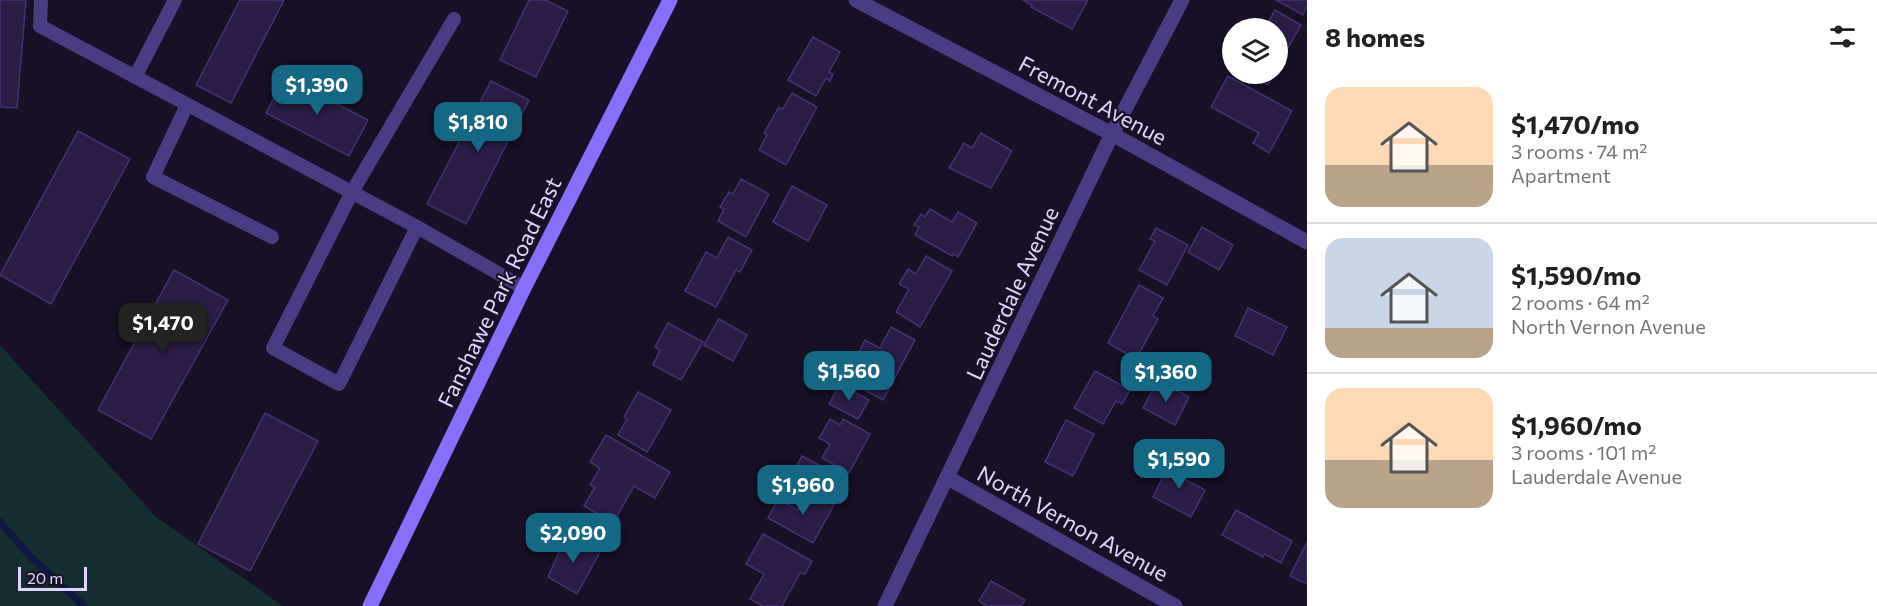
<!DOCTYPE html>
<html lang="en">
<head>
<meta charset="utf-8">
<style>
	body { margin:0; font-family:Commissioner,sans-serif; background:#f6f6f6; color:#202124; height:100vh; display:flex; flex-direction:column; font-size:22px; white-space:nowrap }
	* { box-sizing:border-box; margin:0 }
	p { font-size:20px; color:#757577 }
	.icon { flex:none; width:33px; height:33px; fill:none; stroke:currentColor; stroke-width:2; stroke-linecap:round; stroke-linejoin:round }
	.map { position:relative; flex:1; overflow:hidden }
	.side { display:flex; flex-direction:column; background:#fff; width:570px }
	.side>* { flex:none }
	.fabs { position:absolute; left:1222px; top:18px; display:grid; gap:12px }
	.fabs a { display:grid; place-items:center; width:66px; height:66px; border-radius:50%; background:#fff; box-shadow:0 3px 9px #0003; font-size:30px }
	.scale { position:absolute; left:18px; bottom:15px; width:69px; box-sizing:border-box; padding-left:6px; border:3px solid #e0d6fe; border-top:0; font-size:16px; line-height:21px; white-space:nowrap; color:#e0d6fe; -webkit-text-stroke:4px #171026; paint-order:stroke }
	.price { position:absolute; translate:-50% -51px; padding:0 14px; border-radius:12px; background:#156883; color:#fff; font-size:20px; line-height:39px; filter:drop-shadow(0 2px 3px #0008) }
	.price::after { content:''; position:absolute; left:50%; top:36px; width:18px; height:14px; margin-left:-9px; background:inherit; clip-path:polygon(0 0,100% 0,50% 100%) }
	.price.selected { background:#222; color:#fff }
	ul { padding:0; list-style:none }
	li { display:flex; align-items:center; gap:18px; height:150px; padding:0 18px }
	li+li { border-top:2px solid #e0e0e0 }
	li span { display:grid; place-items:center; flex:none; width:168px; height:120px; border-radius:18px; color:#555 }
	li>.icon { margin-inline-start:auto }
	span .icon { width:72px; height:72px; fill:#fffc; stroke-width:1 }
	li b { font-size:26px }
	h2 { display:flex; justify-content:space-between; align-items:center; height:72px; padding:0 18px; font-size:26px }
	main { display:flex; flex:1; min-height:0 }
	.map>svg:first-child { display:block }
	.green { fill:#132d30 }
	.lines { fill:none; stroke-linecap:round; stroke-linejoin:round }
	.stream { stroke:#0c1843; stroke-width:7 }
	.building { fill:#2b1c46; stroke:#462f72; stroke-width:1.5 }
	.lane { stroke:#493c83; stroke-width:14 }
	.street { stroke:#493c83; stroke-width:15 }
	.secondary { stroke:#876ffb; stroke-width:15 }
	.labels { text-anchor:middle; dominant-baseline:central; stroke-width:4.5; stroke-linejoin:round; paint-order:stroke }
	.street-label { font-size:22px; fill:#e0d6fe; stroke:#171026 }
</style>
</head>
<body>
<main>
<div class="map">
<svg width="1307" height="606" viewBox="0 0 1307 606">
	<rect width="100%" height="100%" fill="#171026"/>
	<path class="green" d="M 0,345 L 156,517 L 283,606 L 0,606 Z"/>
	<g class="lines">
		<path class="stream" d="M 0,522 L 30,556 L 84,606"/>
	</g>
	<g class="building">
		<path d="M 0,0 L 26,0 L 17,108 L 0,107 Z"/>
		<path d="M 240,0 L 284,0 L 231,103 L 196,85 Z"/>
		<path d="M 529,0 L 545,0 L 568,11 L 536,77 L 500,60 Z"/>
		<path d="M 1023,0 L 1088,0 L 1072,29 L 1031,7 L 1032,5 Z"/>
		<path d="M 1276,0 L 1307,0 L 1307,6 L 1303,15 Z"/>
		<path d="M 1275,10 L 1301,25 L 1278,66 L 1278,28 L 1265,28 Z"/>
		<path d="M 813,37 L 840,52 L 829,72 L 833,74 L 830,81 L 826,78 L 816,96 L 788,80 Z"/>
		<path d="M 1248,74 L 1274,74 L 1268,85 Z"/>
		<path d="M 1228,76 L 1292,111 L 1269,153 L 1253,143 L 1259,133 L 1211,107 Z"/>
		<path d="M 285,77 L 368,120 L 349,156 L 266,113 Z"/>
		<path d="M 491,81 L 529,100 L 466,224 L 427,204 Z"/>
		<path d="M 792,93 L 817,107 L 786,165 L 759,150 L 767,135 L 764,133 L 779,107 L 783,109 Z"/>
		<path d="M 78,131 L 130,159 L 51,304 L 0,275 Z"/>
		<path d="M 981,133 L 1012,151 L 991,188 L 949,168 L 964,143 L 972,148 Z"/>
		<path d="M 741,179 L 769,194 L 746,237 L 718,221 L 724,209 L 720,207 L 729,192 L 733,194 Z"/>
		<path d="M 792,186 L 827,205 L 808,241 L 773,222 Z"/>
		<path d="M 930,209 L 952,222 L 958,212 L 977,223 L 958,257 L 953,254 L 952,256 L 915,235 L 919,227 L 914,225 L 921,214 L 925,217 Z"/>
		<path d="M 1202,227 L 1233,245 L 1219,270 L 1188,252 Z"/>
		<path d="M 1156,228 L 1188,245 L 1167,285 L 1139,270 L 1155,241 L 1150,239 Z"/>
		<path d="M 728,237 L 752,250 L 740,272 L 736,270 L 716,307 L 685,291 L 706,252 L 717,258 Z"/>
		<path d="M 926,256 L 952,271 L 920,327 L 896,312 L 909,289 L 899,284 L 908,269 L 916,274 Z"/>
		<path d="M 174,270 L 228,300 L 151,439 L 98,410 Z"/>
		<path d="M 1139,285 L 1163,298 L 1153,316 L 1158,319 L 1136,359 L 1108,343 Z"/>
		<path d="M 1248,308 L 1287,327 L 1273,355 L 1235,336 Z"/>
		<path d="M 719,319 L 747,335 L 733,361 L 704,345 Z"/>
		<path d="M 668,323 L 703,342 L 681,380 L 653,365 L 660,350 L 655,347 Z"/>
		<path d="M 891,327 L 915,340 L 883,400 L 857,386 L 866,369 L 854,362 L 865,340 L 880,348 Z"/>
		<path d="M 1095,371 L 1130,390 L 1122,404 L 1116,401 L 1103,424 L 1074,408 Z"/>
		<path d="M 1158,380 L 1189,397 L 1175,425 L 1143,408 Z"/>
		<path d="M 840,384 L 869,400 L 858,419 L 829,404 Z"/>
		<path d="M 638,392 L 671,410 L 647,452 L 618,435 L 627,419 L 624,417 Z"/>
		<path d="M 265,413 L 318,441 L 250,571 L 198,544 Z"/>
		<path d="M 830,419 L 840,425 L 843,419 L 870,434 L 849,473 L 822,458 L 830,444 L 819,438 Z"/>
		<path d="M 1066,420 L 1094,434 L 1073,476 L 1045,462 Z"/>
		<path d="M 606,435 L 670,472 L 655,498 L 634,486 L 613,523 L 584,506 L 595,487 L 590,485 L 600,468 L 590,462 Z"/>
		<path d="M 802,456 L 836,474 L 823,498 L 790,479 Z"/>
		<path d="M 1173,457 L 1187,464 L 1180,477 L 1205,490 L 1191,517 L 1153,497 Z"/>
		<path d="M 808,491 L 834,505 L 813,543 L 768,518 L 778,499 L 798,510 Z"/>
		<path d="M 1236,510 L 1292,541 L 1281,563 L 1265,554 L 1263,557 L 1222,535 Z"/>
		<path d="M 567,534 L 600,552 L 577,594 L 548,577 Z"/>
		<path d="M 763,534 L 812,561 L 805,574 L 800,573 L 782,606 L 763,606 L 750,599 L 764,574 L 746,564 Z"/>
		<path d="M 1307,542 L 1307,584 L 1290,576 Z"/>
		<path d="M 991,581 L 1025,600 L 1021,606 L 987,606 L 979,601 Z"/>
	</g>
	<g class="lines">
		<g class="lane">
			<path d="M 41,0 L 40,26 L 417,227 L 524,288"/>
			<path d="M 135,77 L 175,0"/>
			<path d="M 187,105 L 153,177 L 272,237"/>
			<path d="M 417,227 L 339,384 L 273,348 L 352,192 L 454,19"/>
		</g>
		<g class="street">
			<path d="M 856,0 L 1112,134 L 1307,242"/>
			<path d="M 948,478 L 1175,606"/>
			<path d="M 885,606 L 1112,134 L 1182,0"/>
		</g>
		<path class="secondary" d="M 370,606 L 524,288 L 670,0"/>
	</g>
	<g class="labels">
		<g class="street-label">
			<text transform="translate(1093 100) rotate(28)">Fremont Avenue</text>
			<text transform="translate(499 292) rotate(-64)">Fanshawe Park Road East</text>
			<text transform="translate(1012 293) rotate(-65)">Lauderdale Avenue</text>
			<text transform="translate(1073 523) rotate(29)">North Vernon Avenue</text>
		</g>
	</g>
</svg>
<div class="fabs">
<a><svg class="icon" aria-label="layers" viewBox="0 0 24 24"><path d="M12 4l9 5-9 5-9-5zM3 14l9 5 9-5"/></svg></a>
</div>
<div class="scale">20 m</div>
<b class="price" style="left:317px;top:116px">$1,390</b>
<b class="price" style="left:478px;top:153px">$1,810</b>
<b class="price selected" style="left:163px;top:354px">$1,470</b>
<b class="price" style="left:849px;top:402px">$1,560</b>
<b class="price" style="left:1166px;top:403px">$1,360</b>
<b class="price" style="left:1179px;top:490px">$1,590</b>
<b class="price" style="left:803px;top:516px">$1,960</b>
<b class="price" style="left:573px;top:564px">$2,090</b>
</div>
<section class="side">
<h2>8 homes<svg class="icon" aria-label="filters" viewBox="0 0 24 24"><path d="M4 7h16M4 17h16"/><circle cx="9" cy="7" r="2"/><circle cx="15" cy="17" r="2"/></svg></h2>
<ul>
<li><span style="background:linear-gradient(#ffd9b3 65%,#b9a48a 0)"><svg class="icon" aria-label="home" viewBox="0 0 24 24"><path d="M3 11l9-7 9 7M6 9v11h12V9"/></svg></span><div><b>$1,470/mo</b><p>3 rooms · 74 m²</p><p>Apartment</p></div></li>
<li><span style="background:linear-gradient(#c9d6e8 75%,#b9a48a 0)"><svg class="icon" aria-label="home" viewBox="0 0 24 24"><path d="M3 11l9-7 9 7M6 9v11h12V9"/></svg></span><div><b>$1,590/mo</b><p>2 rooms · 64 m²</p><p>North Vernon Avenue</p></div></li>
<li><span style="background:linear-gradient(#ffd9b3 60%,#b9a48a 0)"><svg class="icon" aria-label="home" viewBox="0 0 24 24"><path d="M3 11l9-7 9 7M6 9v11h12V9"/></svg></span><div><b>$1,960/mo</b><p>3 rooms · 101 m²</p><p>Lauderdale Avenue</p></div></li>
</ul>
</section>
</main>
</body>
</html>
